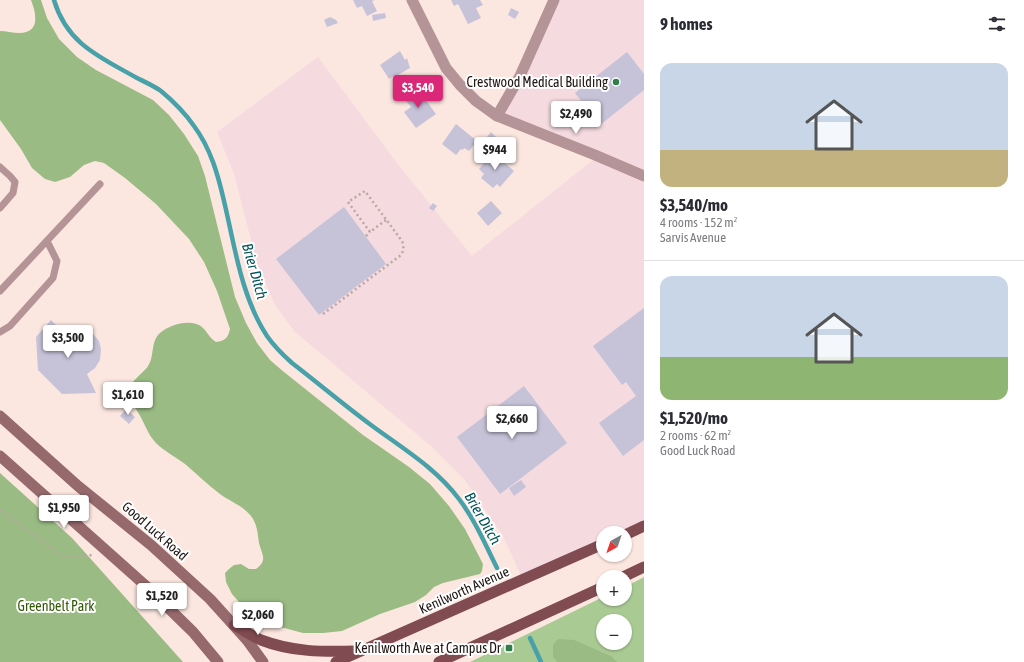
<!DOCTYPE html>
<html lang="en">
<head>
<meta charset="utf-8">
<style>
	body { margin:0; font-family:"Asap Condensed",sans-serif; background:#f2f2f3; color:#2b2b33; height:100vh; display:flex; flex-direction:column; font-size:15px; white-space:nowrap }
	* { box-sizing:border-box; margin:0 }
	p { font-size:13px; color:#7c7c81 }
	.icon { flex:none; width:22px; height:22px; fill:none; stroke:currentColor; stroke-width:2; stroke-linecap:round; stroke-linejoin:round }
	.map { position:relative; flex:1; overflow:hidden }
	.details { display:flex; flex-direction:column; background:#fff; width:380px }
	.details>* { flex:none }
	.needle { width:26px; rotate:220deg }
	.fabs { position:absolute; left:596px; top:526px; display:grid; gap:8px }
	.fabs a { display:grid; place-items:center; width:36px; height:36px; border-radius:50%; background:#fff; box-shadow:0 1px 3px #0004; font-size:20px }
	.price { position:absolute; translate:-50% -34px; padding:0 9px; border-radius:4px; background:#fff; color:#222; font-size:13px; line-height:26px; filter:drop-shadow(0 1px 2px #0008) }
	.price::after { content:''; position:absolute; left:50%; top:24px; width:12px; height:9px; margin-left:-6px; background:inherit; clip-path:polygon(0 0,100% 0,50% 100%) }
	.price.selected { background:#db2777; color:#fff }
	ul { padding:0; list-style:none }
	li { display:grid; align-content:center; gap:8px; height:212px; padding:0 16px }
	li+li { border-top:1px solid #e1e1e2 }
	li span { display:grid; place-items:center; height:124px; border-radius:12px; color:#555 }
	li>.icon { margin-inline-start:auto }
	span .icon { width:72px; height:72px; fill:#fffc; stroke-width:1 }
	li b { font-size:17px }
	h2 { display:flex; justify-content:space-between; align-items:center; height:48px; padding:0 16px; font-size:17px }
	main { display:flex; flex:1; min-height:0 }
	.map>svg:first-child { display:block }
	.commercial { fill:#f5dae0 }
	.green { fill:#a9ca93; fill-rule:evenodd }
	.forest { fill:#9abc84 }
	.lines { fill:none; stroke-linecap:round; stroke-linejoin:round }
	.stream { stroke:#48a1a8; stroke-width:4.5 }
	.building { fill:#c6c3d9 }
	.path { stroke:#b9a8a2; stroke-width:2.5; stroke-dasharray:2 3; stroke-linecap:butt }
	.service { stroke:#b49496; stroke-width:7 }
	.minor { stroke:#b49496; stroke-width:11 }
	.secondary { stroke:#96696d; stroke-width:11 }
	.primary { stroke:#804b51; stroke-width:11 }
	.poi-dot { fill:#317d4c; stroke:#fff; stroke-width:1.5 }
	.labels { text-anchor:middle; dominant-baseline:central; stroke-width:4; stroke-linejoin:round; paint-order:stroke }
	.poi-label { font-size:14px; fill:#1f1613; stroke:#fff; text-anchor:end }
	.street-label { font-size:14px; fill:#1f1613; stroke:#fff }
	.park-label { font-size:14px; fill:#315905; stroke:#fff }
	.water-label { font-size:15px; font-style:italic; fill:#005358; stroke:#fff }
</style>
</head>
<body>
<main>
<div class="map">
<svg width="644" height="662" viewBox="0 0 644 662">
	<rect width="100%" height="100%" fill="#fce7e0"/>
	<path class="commercial" d="M 554,0 L 644,0 L 644,526 L 625,533 L 603,533 L 603,544 L 523,580 L 503,536 L 464,479 L 432,447 L 295,332 L 275,305 L 257,263 L 234,174 L 217,132 L 318,57 L 397,163 L 472,256 L 598,156 L 497,116 Z"/>
	<path class="green" d="M 644,577 L 644,662 L 470,662 L 603,597 L 603,599 L 625,599 L 625,587 ZM 603,621 L 625,621 L 625,643 L 603,643 Z"/>
	<g class="forest">
		<path d="M 31,0 L 41,0 L 47,18 L 59,39 L 77,57 L 96,70 L 153,100 L 169,115 L 184,134 L 198,156 L 205,176 L 235,297 L 246,323 L 257,343 L 270,360 L 284,372 L 363,435 L 409,467 L 430,484 L 449,506 L 465,529 L 483,564 L 482,571 L 480,574 L 443,583 L 434,587 L 426,595 L 415,602 L 380,614 L 342,631 L 323,633 L 303,633 L 265,623 L 246,610 L 232,594 L 226,582 L 225,573 L 229,569 L 234,565 L 241,564 L 249,569 L 256,569 C 268,560 262,555 259,543 C 257,529 257,520 245,510 C 238,504 228,500 220,494 C 208,485 197,474 185,464 C 176,457 164,451 156,443 C 148,435 145,424 139,414 C 135,407 129,401 129,393 C 129,381 142,375 148,366 C 155,356 150,342 160,333 C 169,325 191,318 202,327 C 207,331 209,338 216,342 C 225,341 228,338 230,329 L 217,291 L 204,262 L 189,239 L 156,204 L 125,178 L 104,163 L 95,161 L 84,165 L 70,177 L 55,182 L 45,179 L 32,168 L 21,149 L 0,120 L 0,31 C 6,31 13,33 19,33 C 41,33 36,13 31,0 Z"/>
		<path d="M 0,473 L 72,538 L 183,662 L 0,662 Z"/>
		<path d="M 558,639 L 574,640 L 611,656 L 617,662 L 557,662 L 553,656 L 553,645 Z"/>
	</g>
	<g class="lines">
		<g class="stream">
			<path d="M 54,0 C 67,44 100,57 137,78 C 145,82 154,86 161,91 C 173,101 185,113 194,126 C 211,149 218,175 224,201 C 235,247 241,296 267,336 C 274,346 283,355 292,363 C 318,383 344,405 371,425 C 402,448 436,468 459,499 C 475,520 485,544 497,568"/>
			<path d="M 530,638 L 541,662"/>
		</g>
	</g>
	<g class="building">
		<path d="M 353,0 L 375,0 L 372,1 L 377,11 L 367,16 L 362,6 L 357,8 Z"/>
		<path d="M 451,0 L 480,0 L 483,5 L 476,8 L 481,18 L 468,24 L 458,4 L 454,6 Z"/>
		<path d="M 511,8 L 519,12 L 515,19 L 508,15 Z"/>
		<path d="M 385,13 L 386,18 L 373,21 L 372,15 Z"/>
		<path d="M 330,17 L 336,20 L 338,23 L 327,27 L 324,20 Z"/>
		<path d="M 400,51 L 405,60 L 407,58 L 410,68 L 396,76 L 395,75 L 389,79 L 380,65 Z"/>
		<path d="M 627,52 L 644,74 L 644,90 L 600,125 L 575,93 Z"/>
		<path d="M 417,88 L 436,114 L 416,128 L 404,112 L 411,107 L 404,98 Z"/>
		<path d="M 456,124 L 477,141 L 469,151 L 464,148 L 463,150 L 461,149 L 456,155 L 442,144 Z"/>
		<path d="M 491,132 L 496,137 L 487,148 L 482,143 Z"/>
		<path d="M 493,153 L 514,171 L 500,187 L 497,184 L 493,188 L 481,178 L 484,174 L 479,169 Z"/>
		<path d="M 491,201 L 502,213 L 488,226 L 477,213 Z"/>
		<path d="M 433,203 L 437,206 L 433,211 L 429,208 Z"/>
		<path d="M 344,207 L 386,264 L 319,315 L 276,259 Z"/>
		<path d="M 644,308 L 644,440 L 623,456 L 599,423 L 636,396 L 626,382 L 622,385 L 593,346 Z"/>
		<path d="M 51,320 L 58,327 L 57,328 L 64,336 L 68,332 L 74,330 L 83,330 L 93,334 L 99,341 L 101,349 L 100,360 L 95,368 L 87,374 L 96,393 L 62,394 L 38,370 L 36,337 Z"/>
		<path d="M 524,386 L 567,443 L 500,494 L 457,437 Z"/>
		<path d="M 126,409 L 135,417 L 129,424 L 120,416 Z"/>
		<path d="M 521,480 L 526,487 L 514,496 L 509,488 Z"/>
	</g>
	<g class="lines">
		<g class="path">
			<path d="M 366,236 L 370,232"/>
			<path d="M 323,314 L 401,255 C 404,250 404,246 402,241 L 365,191 L 348,202 L 370,232 L 386,220"/>
			<path d="M 0,510 L 64,557 L 94,555"/>
		</g>
		<g class="service">
			<path d="M 0,167 L 10,176 L 15,182 L 13,193 L 0,208"/>
			<path d="M 0,291 L 100,184"/>
			<path d="M 0,332 L 10,326 L 53,278 L 57,261 L 47,241"/>
		</g>
		<g class="minor">
			<path d="M 412,0 L 446,68 L 460,85 L 476,101 L 497,116 L 595,155 L 644,176"/>
			<path d="M 497,116 L 520,76 L 554,0"/>
		</g>
		<g class="secondary">
			<path d="M 0,416 L 78,486 L 151,545 L 210,599 L 247,640 L 263,662"/>
			<path d="M 0,456 L 146,586 L 193,632 L 218,662"/>
		</g>
		<g class="primary">
			<path d="M 625,535 L 644,526"/>
			<path d="M 623,577 L 644,567"/>
			<path d="M 234,625 C 243,630 252,636 261,640 C 292,652 323,652 355,651"/>
			<path d="M 336,662 L 603,544"/>
			<path d="M 439,662 L 603,587"/>
		</g>
	</g>
	<g class="poi-dot">
		<circle cx="616" cy="82" r="4"/>
		<rect x="505" y="644" width="8" height="8" rx="2"/>
	</g>
	<g class="labels">
		<g class="poi-label">
			<text x="608" y="82">Crestwood Medical Building</text>
			<text x="501" y="648">Kenilworth Ave at Campus Dr</text>
		</g>
		<g class="street-label">
			<text transform="translate(155 531) rotate(41)">Good Luck Road</text>
			<text transform="translate(464 590) rotate(-24)">Kenilworth Avenue</text>
		</g>
		<g class="park-label">
			<text x="56" y="606">Greenbelt Park</text>
		</g>
		<g class="water-label">
			<text transform="translate(255 271) rotate(74)">Brier Ditch</text>
			<text transform="translate(483 518) rotate(60)">Brier Ditch</text>
		</g>
	</g>
</svg>
<div class="fabs">
<a><svg class="needle" viewBox="-14 -14 28 28"><path d="M0-13l5 13h-10z" fill="#e53935"/><path d="M0 13l5-13h-10z" fill="#7c7c81"/></svg></a>
<a>+</a>
<a>−</a>
</div>
<b class="price selected" style="left:418px;top:109px">$3,540</b>
<b class="price" style="left:576px;top:135px">$2,490</b>
<b class="price" style="left:495px;top:171px">$944</b>
<b class="price" style="left:68px;top:359px">$3,500</b>
<b class="price" style="left:128px;top:416px">$1,610</b>
<b class="price" style="left:512px;top:440px">$2,660</b>
<b class="price" style="left:64px;top:529px">$1,950</b>
<b class="price" style="left:162px;top:617px">$1,520</b>
<b class="price" style="left:258px;top:636px">$2,060</b>
</div>
<section class="details">
<h2>9 homes<svg class="icon" aria-label="filters" viewBox="0 0 24 24"><path d="M4 7h16M4 17h16"/><circle cx="9" cy="7" r="2"/><circle cx="15" cy="17" r="2"/></svg></h2>
<ul>
<li><span style="background:linear-gradient(#c9d6e8 70%,#c2b280 0)"><svg class="icon" aria-label="home" viewBox="0 0 24 24"><path d="M3 11l9-7 9 7M6 9v11h12V9"/></svg></span><div><b>$3,540/mo</b><p>4 rooms · 152 m²</p><p>Sarvis Avenue</p></div></li>
<li><span style="background:linear-gradient(#c9d6e8 65%,#8fb573 0)"><svg class="icon" aria-label="home" viewBox="0 0 24 24"><path d="M3 11l9-7 9 7M6 9v11h12V9"/></svg></span><div><b>$1,520/mo</b><p>2 rooms · 62 m²</p><p>Good Luck Road</p></div></li>
</ul>
</section>
</main>
</body>
</html>
